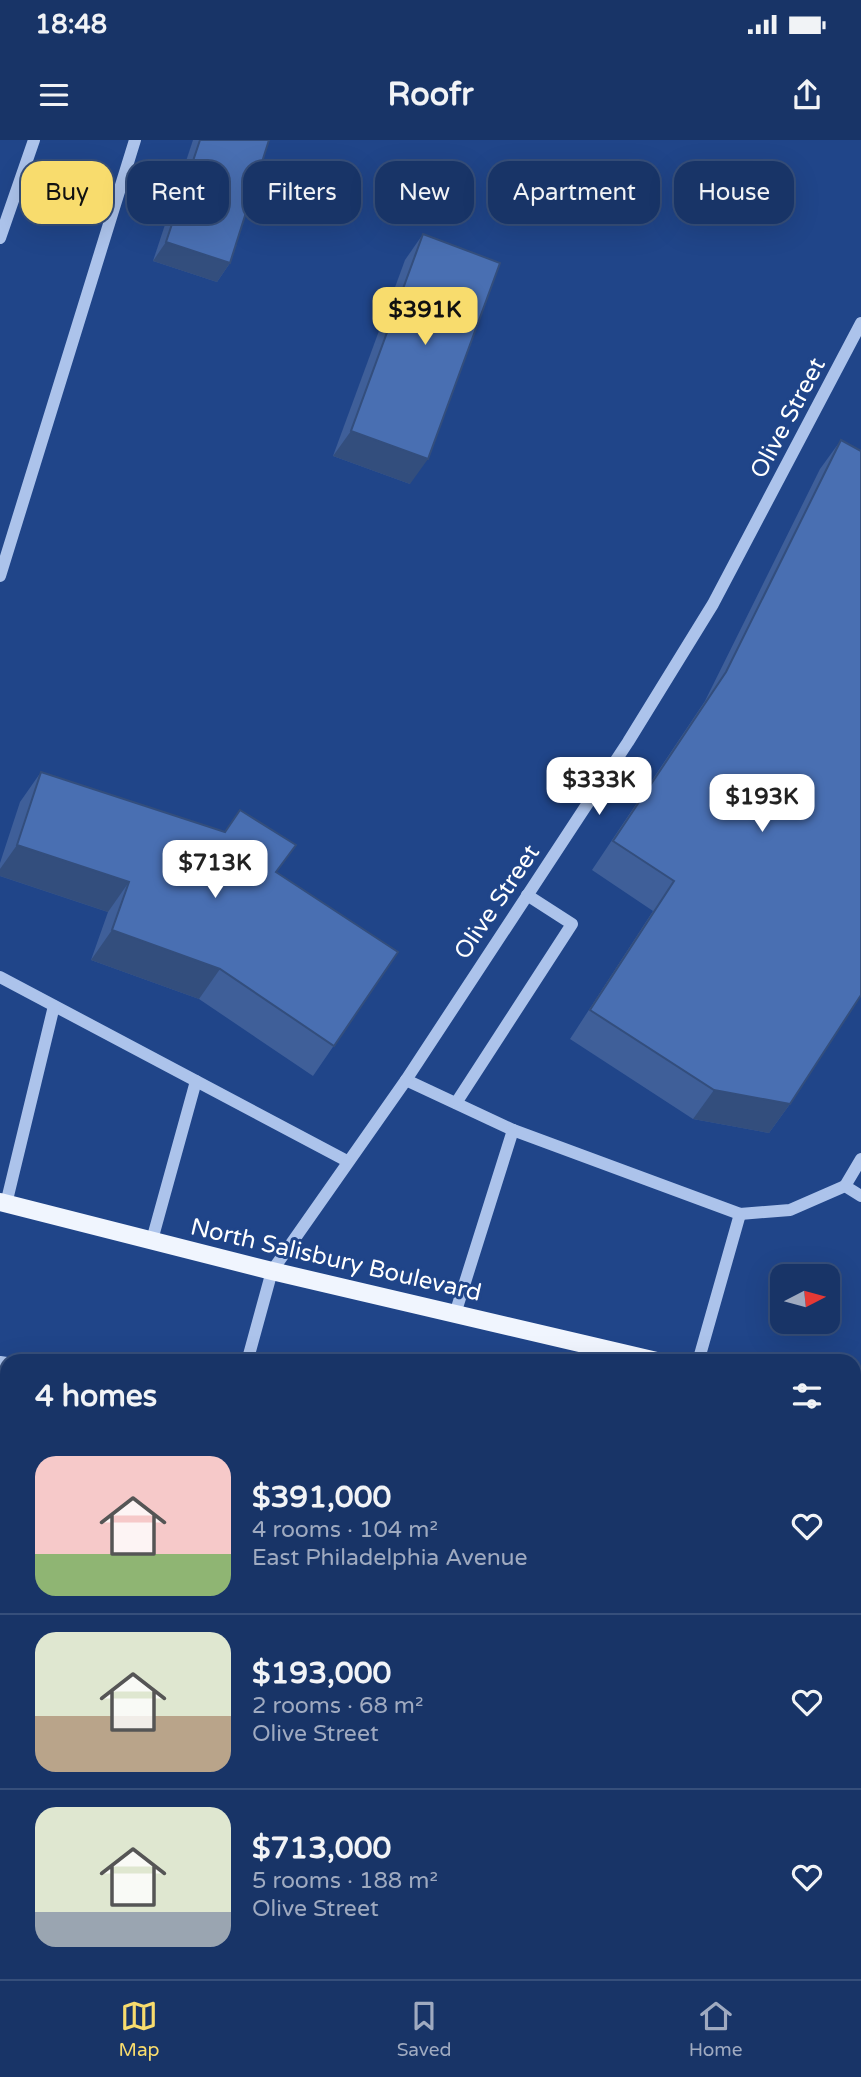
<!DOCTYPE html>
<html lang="en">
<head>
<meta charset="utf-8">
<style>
	body { margin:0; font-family:"Varela Round",sans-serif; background:#213c6d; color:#f1f3f6; height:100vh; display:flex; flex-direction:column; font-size:26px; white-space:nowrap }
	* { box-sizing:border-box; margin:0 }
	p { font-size:23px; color:#9faac0 }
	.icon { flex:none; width:38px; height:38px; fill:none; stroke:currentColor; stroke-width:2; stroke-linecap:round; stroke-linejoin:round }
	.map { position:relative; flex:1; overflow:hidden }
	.details { position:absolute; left:0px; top:1214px; width:861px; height:625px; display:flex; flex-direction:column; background:#183467; border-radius:21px 21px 0 0; box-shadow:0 7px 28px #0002,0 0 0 2px #364f7b }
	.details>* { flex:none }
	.guide { position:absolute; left:21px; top:21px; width:819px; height:63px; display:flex; gap:14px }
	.needle { width:46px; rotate:84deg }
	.buttons { position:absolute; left:770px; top:1124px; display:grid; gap:14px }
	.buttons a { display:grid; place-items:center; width:70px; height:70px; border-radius:14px; background:#183467; box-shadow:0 7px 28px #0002,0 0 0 2px #364f7b; font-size:35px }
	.price { position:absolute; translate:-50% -60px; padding:0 16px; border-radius:14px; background:#fff; color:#222; font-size:23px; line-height:46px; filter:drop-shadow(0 2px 4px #0008) }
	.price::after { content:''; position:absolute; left:50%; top:42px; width:21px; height:16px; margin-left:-10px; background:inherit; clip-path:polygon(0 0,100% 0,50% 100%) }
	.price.active { background:#f8dc6d; color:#111 }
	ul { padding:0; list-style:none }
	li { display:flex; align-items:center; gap:21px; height:175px; padding:0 35px }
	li+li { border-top:2px solid #364f7b }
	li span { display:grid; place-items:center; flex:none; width:196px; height:140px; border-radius:21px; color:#555 }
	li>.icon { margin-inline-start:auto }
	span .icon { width:84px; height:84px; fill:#fffc; stroke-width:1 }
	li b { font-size:30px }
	h2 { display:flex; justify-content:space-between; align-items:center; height:84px; padding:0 35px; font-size:30px }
	.chip { padding:0 24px; border-radius:21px; background:#183467; box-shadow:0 7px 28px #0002,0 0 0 2px #364f7b; font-size:24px; line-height:63px }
	.chip.active { background:#f8dc6d; color:#111 }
	.status { display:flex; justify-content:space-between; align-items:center; height:49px; padding:0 35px; background:#183467; direction:ltr }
	.status svg { height:19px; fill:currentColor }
	header { display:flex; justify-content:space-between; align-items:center; height:91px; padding:0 35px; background:#183467; font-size:32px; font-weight:700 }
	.tabs { display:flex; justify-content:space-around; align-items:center; height:98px; border-top:2px solid #364f7b; background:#183467; font-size:19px; color:#9faac0 }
	.tabs a { display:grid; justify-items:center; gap:4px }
	.tabs .active { color:#f8dc6d }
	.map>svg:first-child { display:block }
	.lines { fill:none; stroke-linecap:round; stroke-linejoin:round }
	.minor { stroke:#acc3eb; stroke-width:12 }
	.major { stroke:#f0f5fe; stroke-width:18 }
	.wall { fill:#3f5f99 }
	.shaded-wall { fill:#334e7d }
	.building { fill:#496fb2; stroke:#334e7d; stroke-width:2 }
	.labels { text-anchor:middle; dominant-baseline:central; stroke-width:6; stroke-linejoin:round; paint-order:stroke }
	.street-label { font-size:24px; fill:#fff; stroke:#204589 }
</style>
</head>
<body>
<div class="status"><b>18:48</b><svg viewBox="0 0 49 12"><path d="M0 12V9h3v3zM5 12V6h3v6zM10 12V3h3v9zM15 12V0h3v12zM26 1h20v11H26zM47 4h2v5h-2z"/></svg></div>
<header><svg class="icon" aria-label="menu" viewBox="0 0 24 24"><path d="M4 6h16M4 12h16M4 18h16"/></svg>Roofr<svg class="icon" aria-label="share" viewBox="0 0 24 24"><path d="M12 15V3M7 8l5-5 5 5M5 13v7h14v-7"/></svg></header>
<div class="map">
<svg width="861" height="1839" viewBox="0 0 861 1839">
	<rect width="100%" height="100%" fill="#204589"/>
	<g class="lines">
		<g class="minor">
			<path d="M 0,98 L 34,0"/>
			<path d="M 0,436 L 135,0"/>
			<path d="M 0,837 L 347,1021"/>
			<path d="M 406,940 L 513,990 L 740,1074 L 790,1070 L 845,1046"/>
			<path d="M 456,963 L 572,784 L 527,755"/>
			<path d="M 861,1019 L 845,1046 L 861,1056"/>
			<path d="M 6,1064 L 54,866"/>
			<path d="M 152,1100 L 196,941"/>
			<path d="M 455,1174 L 513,990"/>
			<path d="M 0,1222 L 7,1223"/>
			<path d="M 247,1222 L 272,1131 L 406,940 L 628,602 L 713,464 L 861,183"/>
			<path d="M 698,1222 L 740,1074"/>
			<path d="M 854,1389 L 861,1391"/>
			<path d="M 0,1490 L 7,1492"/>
			<path d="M 854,1715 L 861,1717"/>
			<path d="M 382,1839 L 384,1832"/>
		</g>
		<g class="major">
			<path d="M 0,1062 L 272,1131 L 661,1222"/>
			<path d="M 854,1266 L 861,1268"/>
		</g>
	</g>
	<g class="wall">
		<path d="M 193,0 L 269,0 L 230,123 L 217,142 L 153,121 Z"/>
		<path d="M 423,94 L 410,344 L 333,316 L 405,120 Z"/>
		<path d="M 841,300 L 790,964 L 769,993 L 693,979 L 570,899 L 653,771 L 592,730 L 705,561 L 820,329 Z"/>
		<path d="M 41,632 L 277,733 L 398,812 L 313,936 L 199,859 L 91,820 L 108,772 L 0,736 L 0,723 L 20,662 Z"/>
	</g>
	<g class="shaded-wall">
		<path d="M 166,102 L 230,123 L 217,142 L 153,121 Z"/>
		<path d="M 351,291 L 428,319 L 410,344 L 333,316 Z"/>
		<path d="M 17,705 L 129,742 L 108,772 L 0,736 L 0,729 Z"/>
		<path d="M 112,790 L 220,829 L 199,859 L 91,820 Z"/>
		<path d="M 714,950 L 790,964 L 769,993 L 693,979 Z"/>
		<path d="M 854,1542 L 861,1543 L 861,1578 L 854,1577 Z"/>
		<path d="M 0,1791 L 7,1794 L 7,1830 L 0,1828 Z"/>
		<path d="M 13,1832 L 128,1832 L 150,1839 L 35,1839 Z"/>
	</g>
	<g class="building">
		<path d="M 200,0 L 269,0 L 230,123 L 166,102 Z"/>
		<path d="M 423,94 L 500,123 L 428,319 L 351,291 Z"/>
		<path d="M 841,300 L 861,311 L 861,855 L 790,964 L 714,950 L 590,870 L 674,741 L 613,701 L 726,532 Z"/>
		<path d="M 41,632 L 225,692 L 240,670 L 296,705 L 276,732 L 398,812 L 334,906 L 220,829 L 112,790 L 129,742 L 17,705 Z"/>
		<path d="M 854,1431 L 861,1433 L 861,1543 L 854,1542 Z"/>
		<path d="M 0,1564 L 7,1566 L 7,1794 L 0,1791 Z"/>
		<path d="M 128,1832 L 294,1832 L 315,1839 L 150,1839 Z"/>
	</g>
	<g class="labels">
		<g class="street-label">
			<text transform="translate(788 278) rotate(-62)">Olive Street</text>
			<text transform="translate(497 762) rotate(-56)">Olive Street</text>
			<text transform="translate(336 1120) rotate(13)">North Salisbury Boulevard</text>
		</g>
	</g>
</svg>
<div class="buttons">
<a><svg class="needle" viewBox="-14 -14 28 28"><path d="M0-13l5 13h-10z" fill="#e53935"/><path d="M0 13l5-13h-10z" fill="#9faac0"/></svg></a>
</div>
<b class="price active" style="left:425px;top:207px">$391K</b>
<b class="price" style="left:599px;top:677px">$333K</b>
<b class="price" style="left:762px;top:694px">$193K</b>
<b class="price" style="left:215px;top:760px">$713K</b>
<div class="guide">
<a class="chip active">Buy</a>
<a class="chip">Rent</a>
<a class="chip">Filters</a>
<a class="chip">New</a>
<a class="chip">Apartment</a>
<a class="chip">House</a>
</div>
<section class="details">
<h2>4 homes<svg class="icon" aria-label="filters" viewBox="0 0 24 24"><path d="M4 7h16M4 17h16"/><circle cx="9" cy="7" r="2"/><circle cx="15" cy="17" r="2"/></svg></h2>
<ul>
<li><span style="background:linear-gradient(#f6c9c9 70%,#8fb573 0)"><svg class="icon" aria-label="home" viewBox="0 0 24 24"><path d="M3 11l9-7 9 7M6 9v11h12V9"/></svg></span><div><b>$391,000</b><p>4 rooms · 104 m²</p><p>East Philadelphia Avenue</p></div><svg class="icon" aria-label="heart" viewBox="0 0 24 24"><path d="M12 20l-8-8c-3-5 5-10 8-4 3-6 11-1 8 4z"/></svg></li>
<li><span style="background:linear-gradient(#dfe7d0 60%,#b9a48a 0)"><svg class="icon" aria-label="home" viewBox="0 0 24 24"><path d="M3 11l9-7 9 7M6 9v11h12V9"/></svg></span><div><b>$193,000</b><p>2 rooms · 68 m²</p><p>Olive Street</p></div><svg class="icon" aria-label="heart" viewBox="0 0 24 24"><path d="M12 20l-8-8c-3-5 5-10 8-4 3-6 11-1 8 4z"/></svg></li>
<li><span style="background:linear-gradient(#dfe7d0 75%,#9aa5b1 0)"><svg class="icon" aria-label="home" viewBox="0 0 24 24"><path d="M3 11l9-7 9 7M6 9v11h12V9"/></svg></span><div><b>$713,000</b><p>5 rooms · 188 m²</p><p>Olive Street</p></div><svg class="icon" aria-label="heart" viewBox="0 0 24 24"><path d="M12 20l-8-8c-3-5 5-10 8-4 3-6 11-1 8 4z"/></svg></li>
</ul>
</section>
</div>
<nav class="tabs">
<a class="active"><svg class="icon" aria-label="map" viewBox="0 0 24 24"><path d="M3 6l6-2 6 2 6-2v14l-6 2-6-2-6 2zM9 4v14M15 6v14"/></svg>Map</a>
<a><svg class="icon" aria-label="saved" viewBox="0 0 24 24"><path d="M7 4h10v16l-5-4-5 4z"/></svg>Saved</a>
<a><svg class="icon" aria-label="home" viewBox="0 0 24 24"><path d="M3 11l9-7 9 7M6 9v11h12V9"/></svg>Home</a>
</nav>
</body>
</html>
